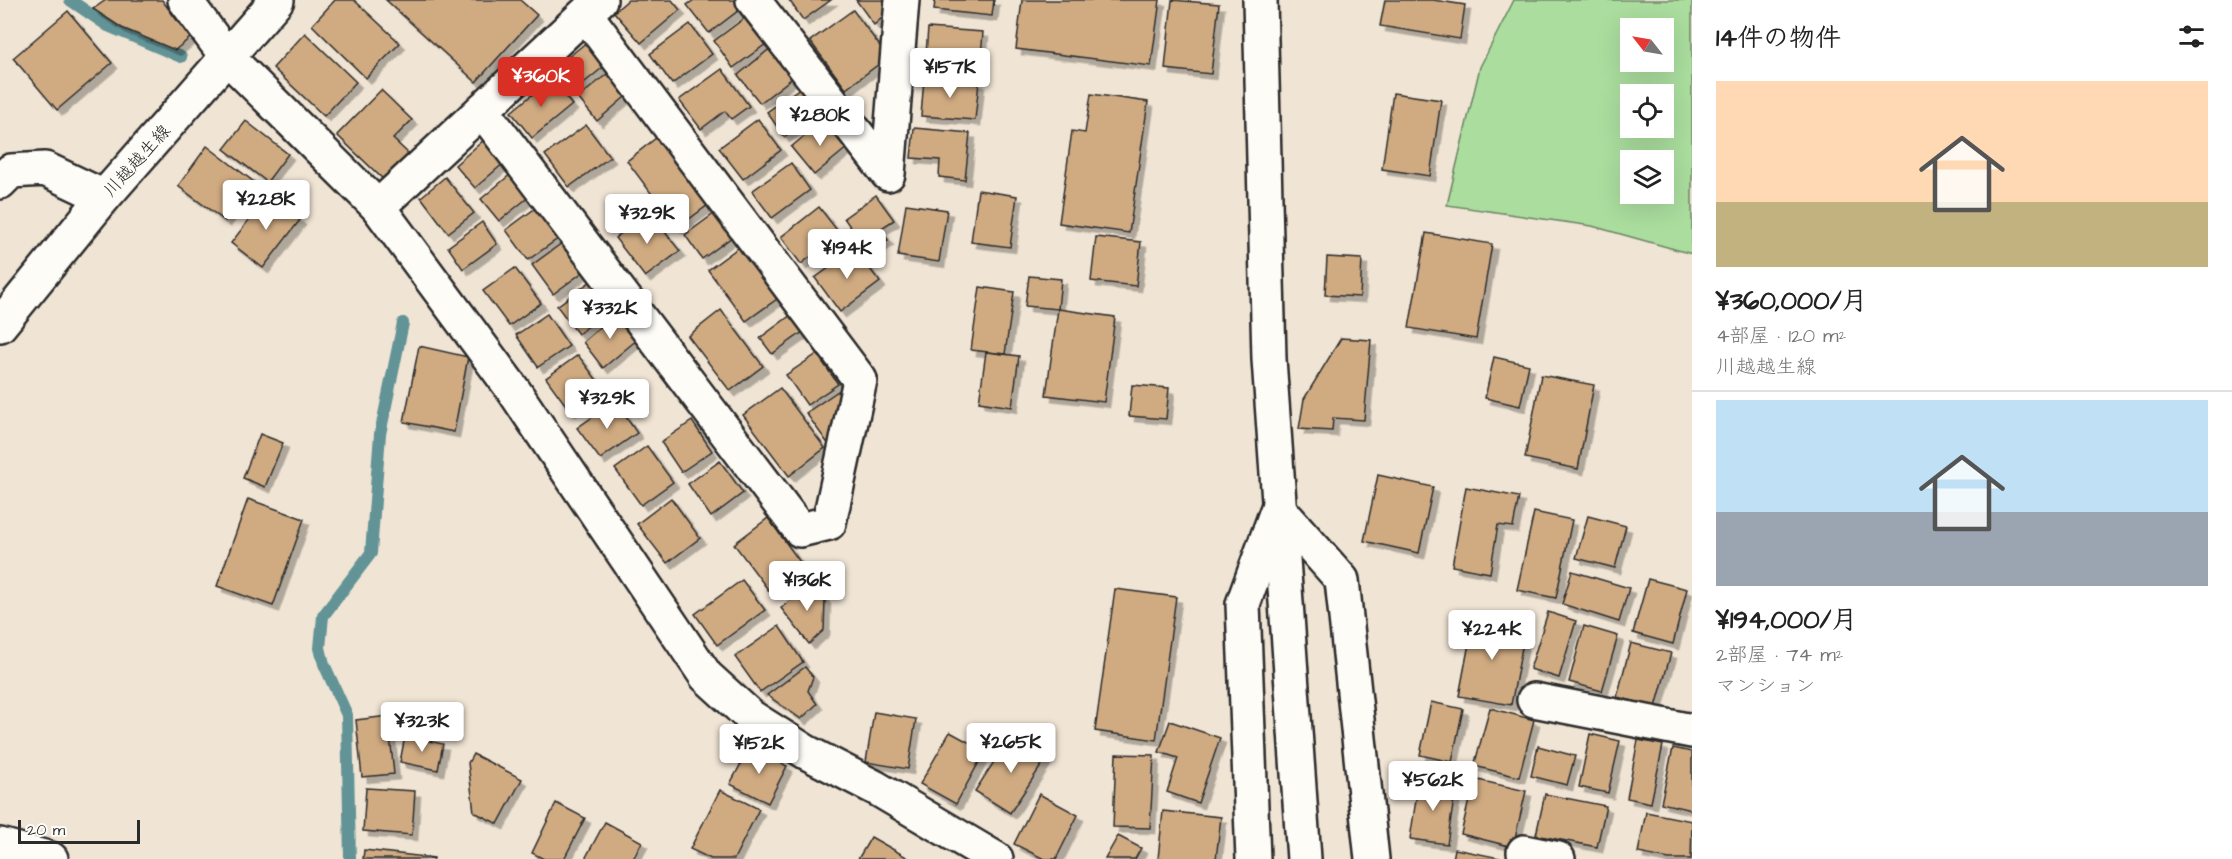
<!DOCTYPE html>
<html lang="ja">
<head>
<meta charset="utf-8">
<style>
	body { margin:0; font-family:"Architects Daughter","Klee One",sans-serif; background:#f2f2f2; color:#222; height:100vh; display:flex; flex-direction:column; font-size:22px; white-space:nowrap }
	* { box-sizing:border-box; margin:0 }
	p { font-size:20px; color:#767676 }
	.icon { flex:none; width:33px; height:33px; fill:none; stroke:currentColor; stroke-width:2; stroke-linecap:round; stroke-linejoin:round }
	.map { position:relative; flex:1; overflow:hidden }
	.details { display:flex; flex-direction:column; background:#fff; width:540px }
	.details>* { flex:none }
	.needle { width:39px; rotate:301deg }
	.controls { position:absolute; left:1620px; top:18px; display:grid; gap:12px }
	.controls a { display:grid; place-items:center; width:54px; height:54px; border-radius:0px; background:#fff; box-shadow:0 6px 24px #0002; font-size:30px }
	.scale { position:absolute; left:18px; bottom:15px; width:122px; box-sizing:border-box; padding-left:6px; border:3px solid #2b2b2b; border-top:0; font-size:16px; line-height:21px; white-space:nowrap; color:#2b2b2b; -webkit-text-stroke:4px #fdfcf7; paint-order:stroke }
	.price { position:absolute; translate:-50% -51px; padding:0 14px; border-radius:6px; background:#fff; color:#222; font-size:20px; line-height:39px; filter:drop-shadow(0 2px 3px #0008) }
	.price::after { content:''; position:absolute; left:50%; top:36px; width:18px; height:14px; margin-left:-9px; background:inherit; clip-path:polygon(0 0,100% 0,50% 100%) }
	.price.on { background:#d93025; color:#fff }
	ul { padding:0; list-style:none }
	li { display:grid; align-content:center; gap:12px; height:318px; padding:0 24px }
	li+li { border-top:2px solid #e0e0e0 }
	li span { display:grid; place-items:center; height:186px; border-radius:0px; color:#555 }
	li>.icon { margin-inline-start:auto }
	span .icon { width:108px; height:108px; fill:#fffc; stroke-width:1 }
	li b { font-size:26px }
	h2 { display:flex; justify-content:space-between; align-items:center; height:72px; padding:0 24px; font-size:26px }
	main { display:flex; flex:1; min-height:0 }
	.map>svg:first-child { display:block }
	.green { fill:#aadd9e; stroke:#6a8464; stroke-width:1.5; fill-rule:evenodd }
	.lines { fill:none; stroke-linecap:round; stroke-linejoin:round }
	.stream { stroke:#629396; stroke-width:12 }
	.building { fill:#d0ab82; stroke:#2b2b2b; stroke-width:1.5; filter:url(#shadow) }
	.minor-casing { stroke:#2b2b2b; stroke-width:38 }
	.tertiary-casing { stroke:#2b2b2b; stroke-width:38 }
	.secondary-casing { stroke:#2b2b2b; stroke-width:38 }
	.minor { stroke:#fdfcf7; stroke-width:33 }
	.tertiary { stroke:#fdfcf7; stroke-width:33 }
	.secondary { stroke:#fdfcf7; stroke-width:33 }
	.labels { text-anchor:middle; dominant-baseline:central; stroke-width:6; stroke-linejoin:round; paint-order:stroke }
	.street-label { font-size:18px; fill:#2b2b2b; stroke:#fdfcf7 }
</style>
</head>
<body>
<main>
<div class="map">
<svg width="1692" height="859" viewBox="0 0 1692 859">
	<defs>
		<filter id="shadow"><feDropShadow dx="5.5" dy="5.5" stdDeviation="0" flood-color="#0004"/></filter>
	</defs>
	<rect width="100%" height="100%" fill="#f0e4d4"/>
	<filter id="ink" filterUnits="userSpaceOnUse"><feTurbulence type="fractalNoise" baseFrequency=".0167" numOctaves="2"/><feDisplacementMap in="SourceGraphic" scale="12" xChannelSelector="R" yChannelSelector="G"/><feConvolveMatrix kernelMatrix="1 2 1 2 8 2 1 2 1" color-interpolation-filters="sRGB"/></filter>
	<g filter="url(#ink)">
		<path class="green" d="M 1514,0 L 1692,0 L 1692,254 L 1592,226 L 1447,205 L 1480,67 ZM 1630,28 L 1664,28 L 1664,62 L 1630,62 ZM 1630,94 L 1664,94 L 1664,128 L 1630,128 ZM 1630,160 L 1664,160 L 1664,194 L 1630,194 Z"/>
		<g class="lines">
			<g class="stream">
				<path d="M 70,0 L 108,26 L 181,57"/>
				<path d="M 350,859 L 347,715 L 324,664 L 320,648 L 323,616 L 371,553 L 380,434 L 403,323"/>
			</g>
		</g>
		<g class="building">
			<path d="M 106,0 L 162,0 L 190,38 L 175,50 L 122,28 L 93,9 Z"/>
			<path d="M 335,0 L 354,0 L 400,43 L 366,78 L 312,25 Z"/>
			<path d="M 386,0 L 520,0 L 537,15 L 476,82 Z"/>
			<path d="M 628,0 L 672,0 L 680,10 L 641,43 L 614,12 Z"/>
			<path d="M 694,0 L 738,0 L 743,7 L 709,33 L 687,5 Z"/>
			<path d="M 789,0 L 831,0 L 803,20 Z"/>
			<path d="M 856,0 L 893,0 L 891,10 L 874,25 Z"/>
			<path d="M 935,0 L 994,0 L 992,16 L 934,10 Z"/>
			<path d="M 1022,0 L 1160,0 L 1151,66 L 1016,49 Z"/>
			<path d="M 1172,0 L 1219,4 L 1211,74 L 1165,69 Z"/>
			<path d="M 1385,0 L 1433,0 L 1465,5 L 1460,39 L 1380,26 Z"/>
			<path d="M 853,10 L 888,57 L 846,89 L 810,41 Z"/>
			<path d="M 68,11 L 112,63 L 57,110 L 13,58 Z"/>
			<path d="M 750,14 L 770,41 L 733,68 L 714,41 Z"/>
			<path d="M 690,24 L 712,54 L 672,84 L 650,54 Z"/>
			<path d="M 928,28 L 983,32 L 980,71 L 925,67 Z"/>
			<path d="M 305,33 L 356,82 L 324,116 L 273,68 Z"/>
			<path d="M 588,41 L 607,64 L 574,91 L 555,68 Z"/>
			<path d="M 773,46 L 796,75 L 760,103 L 738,75 Z"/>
			<path d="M 613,69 L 632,91 L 597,121 L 578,98 Z"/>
			<path d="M 722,69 L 749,106 L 731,119 L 725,111 L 701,129 L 679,100 Z"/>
			<path d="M 924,78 L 979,82 L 975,120 L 921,116 Z"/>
			<path d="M 551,79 L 572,105 L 532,138 L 511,112 Z"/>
			<path d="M 804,85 L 823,110 L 784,137 L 767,112 Z"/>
			<path d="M 381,90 L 412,120 L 393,139 L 410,155 L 385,181 L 337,135 Z"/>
			<path d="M 1393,93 L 1441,100 L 1430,176 L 1382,169 Z"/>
			<path d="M 1091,94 L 1148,102 L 1129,233 L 1059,223 L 1072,131 L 1085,133 Z"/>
			<path d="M 758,119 L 781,150 L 743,179 L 719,148 Z"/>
			<path d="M 825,119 L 848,147 L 814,175 L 791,147 Z"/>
			<path d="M 246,121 L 288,154 L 267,182 L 224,149 Z"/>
			<path d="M 586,125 L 610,157 L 569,187 L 545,155 Z"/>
			<path d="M 914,128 L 970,133 L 965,180 L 939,177 L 940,160 L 911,158 Z"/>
			<path d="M 661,134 L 712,202 L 677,228 L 627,161 Z"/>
			<path d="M 485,139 L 505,162 L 475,188 L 455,165 Z"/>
			<path d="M 207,146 L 254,182 L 225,221 L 178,186 Z"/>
			<path d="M 791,163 L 810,190 L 772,218 L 752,191 Z"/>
			<path d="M 512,173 L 530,196 L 499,221 L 481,199 Z"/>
			<path d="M 445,177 L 474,213 L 448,233 L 421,197 Z"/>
			<path d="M 978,190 L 1017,196 L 1010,247 L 971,242 Z"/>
			<path d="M 268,195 L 300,220 L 263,268 L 231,243 Z"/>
			<path d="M 876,195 L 894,220 L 880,229 L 888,240 L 869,254 L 844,218 Z"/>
			<path d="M 906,204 L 947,210 L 939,262 L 898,256 Z"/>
			<path d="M 537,207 L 559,238 L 528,260 L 506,230 Z"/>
			<path d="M 819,207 L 840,234 L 801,264 L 781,237 Z"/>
			<path d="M 719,210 L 736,234 L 702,259 L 685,235 Z"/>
			<path d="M 649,212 L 680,251 L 645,277 L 615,238 Z"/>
			<path d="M 482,222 L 497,244 L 463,269 L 448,247 Z"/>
			<path d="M 1426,233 L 1492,244 L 1476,339 L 1409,328 Z"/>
			<path d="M 1096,237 L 1141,242 L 1136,286 L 1091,281 Z"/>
			<path d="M 562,243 L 583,272 L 553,294 L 532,265 Z"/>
			<path d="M 739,247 L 777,299 L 746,321 L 708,270 Z"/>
			<path d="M 855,249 L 880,282 L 840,312 L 815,278 Z"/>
			<path d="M 1327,257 L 1362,259 L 1360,297 L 1325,295 Z"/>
			<path d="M 515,268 L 541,303 L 509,326 L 483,291 Z"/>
			<path d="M 1029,276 L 1061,279 L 1058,309 L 1025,306 Z"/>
			<path d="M 591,281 L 612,308 L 578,334 L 557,306 Z"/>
			<path d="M 980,287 L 1014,292 L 1005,354 L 971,350 Z"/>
			<path d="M 1058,309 L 1115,317 L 1104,402 L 1046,395 Z"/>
			<path d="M 721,310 L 763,366 L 730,391 L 688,336 Z"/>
			<path d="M 795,312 L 807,329 L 772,354 L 760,338 Z"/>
			<path d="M 617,313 L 638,339 L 603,368 L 583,342 Z"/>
			<path d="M 547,314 L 569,346 L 538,367 L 516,335 Z"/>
			<path d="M 1341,338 L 1371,340 L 1364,420 L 1333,418 L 1332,431 L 1299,429 L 1304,399 Z"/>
			<path d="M 419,346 L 468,357 L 454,432 L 404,422 Z"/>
			<path d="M 986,352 L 1019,356 L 1012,407 L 979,402 Z"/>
			<path d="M 817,354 L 838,384 L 807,405 L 786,375 Z"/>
			<path d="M 578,355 L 602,387 L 570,411 L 546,378 Z"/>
			<path d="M 1494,357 L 1529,365 L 1520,406 L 1485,398 Z"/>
			<path d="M 1541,375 L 1594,385 L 1578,469 L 1525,458 Z"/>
			<path d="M 1132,385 L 1169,388 L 1166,419 L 1129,416 Z"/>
			<path d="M 780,388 L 825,448 L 789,476 L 743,415 Z"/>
			<path d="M 838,391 L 844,401 L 837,437 L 829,445 L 806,413 Z"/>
			<path d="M 615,401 L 637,433 L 600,459 L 577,428 Z"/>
			<path d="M 692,421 L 712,451 L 681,472 L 661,442 Z"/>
			<path d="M 260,434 L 283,443 L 265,487 L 243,478 Z"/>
			<path d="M 647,446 L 673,482 L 641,505 L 615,469 Z"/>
			<path d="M 720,461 L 743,493 L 711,517 L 688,484 Z"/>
			<path d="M 1378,475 L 1433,487 L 1419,553 L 1364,541 Z"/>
			<path d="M 1466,487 L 1519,497 L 1513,527 L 1498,525 L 1490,573 L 1452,566 Z"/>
			<path d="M 671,498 L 700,538 L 667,563 L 637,524 Z"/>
			<path d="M 248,499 L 304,519 L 273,606 L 217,586 Z"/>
			<path d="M 1534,512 L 1572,520 L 1556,598 L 1517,590 Z"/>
			<path d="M 1588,516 L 1626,526 L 1615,568 L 1576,558 Z"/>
			<path d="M 768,518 L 803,566 L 769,591 L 734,544 Z"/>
			<path d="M 1572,571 L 1629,588 L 1619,622 L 1562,604 Z"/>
			<path d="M 1648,579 L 1687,589 L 1673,644 L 1633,633 Z"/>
			<path d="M 742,580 L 765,610 L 717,645 L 695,614 Z"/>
			<path d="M 813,582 L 825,599 L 824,630 L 809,644 L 781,608 Z"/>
			<path d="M 1115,589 L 1176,597 L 1156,740 L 1095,731 Z"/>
			<path d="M 1548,612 L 1576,621 L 1559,678 L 1530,669 Z"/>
			<path d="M 1474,617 L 1526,627 L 1511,705 L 1459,696 Z"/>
			<path d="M 779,626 L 803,662 L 760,692 L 735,657 Z"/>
			<path d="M 1584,626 L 1618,636 L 1602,691 L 1569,682 Z"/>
			<path d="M 1631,643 L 1671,653 L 1656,707 L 1617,697 Z"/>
			<path d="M 805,667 L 813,677 L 808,691 L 817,704 L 801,719 L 767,695 Z"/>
			<path d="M 1431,702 L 1463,709 L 1452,762 L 1420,755 Z"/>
			<path d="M 1490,708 L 1534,720 L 1519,777 L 1474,766 Z"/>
			<path d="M 874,712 L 916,719 L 908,769 L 866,762 Z"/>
			<path d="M 388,716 L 394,774 L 362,777 L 356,720 Z"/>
			<path d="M 1170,721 L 1220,738 L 1198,803 L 1167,792 L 1178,758 L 1159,752 Z"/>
			<path d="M 950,732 L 985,751 L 956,804 L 920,784 Z"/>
			<path d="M 1012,734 L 1047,757 L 1010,813 L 975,791 Z"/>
			<path d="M 1590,734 L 1620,741 L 1608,793 L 1579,787 Z"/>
			<path d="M 405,736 L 443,744 L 438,770 L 400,762 Z"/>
			<path d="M 1638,740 L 1663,745 L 1651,803 L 1627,798 Z"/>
			<path d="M 1538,746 L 1575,756 L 1567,785 L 1531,776 Z"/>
			<path d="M 750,747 L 787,766 L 768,803 L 730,784 Z"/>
			<path d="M 1673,748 L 1692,752 L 1692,810 L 1661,803 Z"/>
			<path d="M 473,754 L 522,779 L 498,824 L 474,812 L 468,763 Z"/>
			<path d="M 1116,754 L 1154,755 L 1150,828 L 1113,827 Z"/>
			<path d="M 1474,779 L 1526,791 L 1513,847 L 1461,834 Z"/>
			<path d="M 1419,780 L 1456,786 L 1447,844 L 1410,839 Z"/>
			<path d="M 366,788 L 415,791 L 412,835 L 363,831 Z"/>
			<path d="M 720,790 L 759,809 L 734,859 L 711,859 L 690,849 Z"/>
			<path d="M 1039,794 L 1078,815 L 1056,859 L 1044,859 L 1014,844 Z"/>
			<path d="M 1545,794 L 1606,806 L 1597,847 L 1536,835 Z"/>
			<path d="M 556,803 L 585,818 L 564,859 L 544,859 L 532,853 Z"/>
			<path d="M 1163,811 L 1221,817 L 1216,859 L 1158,859 Z"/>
			<path d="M 1646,812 L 1692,821 L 1691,859 L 1669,859 L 1638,853 Z"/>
			<path d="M 605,822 L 642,842 L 633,859 L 585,859 Z"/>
			<path d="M 1118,836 L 1141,848 L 1135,859 L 1105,859 Z"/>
			<path d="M 871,837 L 910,859 L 858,859 Z"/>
			<path d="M 1455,849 L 1500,858 L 1500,859 L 1453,859 Z"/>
			<path d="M 364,850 L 434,858 L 434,859 L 363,859 Z"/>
		</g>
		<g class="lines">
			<g class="minor-casing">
				<g id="minor">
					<path d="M 185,0 L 227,57 L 378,207 L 514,391 L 706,676 L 751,717 L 806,752 L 876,788 L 996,859"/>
					<path d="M 753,0 L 888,174 L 902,0"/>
					<path d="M 482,110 L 800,530 L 829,523 L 860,380 L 586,15"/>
					<path d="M 378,207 L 600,0"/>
					<path d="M 1534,700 L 1692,731"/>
					<path d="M 0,845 L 51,859"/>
					<path d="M 1524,852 L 1558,859"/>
					<path d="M 1253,859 L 1243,604 L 1278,508 L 1342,580 L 1372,859"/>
				</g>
			</g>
			<g class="tertiary-casing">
				<g id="tertiary">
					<path d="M 1260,0 L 1269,359 L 1304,859"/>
					<path d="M 0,182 L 11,171 L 45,169 L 104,197"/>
				</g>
			</g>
			<g class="secondary-casing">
				<path id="secondary" d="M 0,325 L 104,197 L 277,0"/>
			</g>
			<use href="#minor" class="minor"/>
			<use href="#tertiary" class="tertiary"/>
			<use href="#secondary" class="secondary"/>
		</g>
	</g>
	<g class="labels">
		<g class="street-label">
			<text transform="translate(137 161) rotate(-48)">川越越生線</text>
		</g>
	</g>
</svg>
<div class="controls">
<a><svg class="needle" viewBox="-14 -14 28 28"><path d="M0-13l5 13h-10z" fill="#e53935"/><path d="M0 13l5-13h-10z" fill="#767676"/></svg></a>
<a><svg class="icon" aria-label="locate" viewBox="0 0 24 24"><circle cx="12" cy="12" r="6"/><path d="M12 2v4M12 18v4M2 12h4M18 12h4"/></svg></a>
<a><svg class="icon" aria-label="layers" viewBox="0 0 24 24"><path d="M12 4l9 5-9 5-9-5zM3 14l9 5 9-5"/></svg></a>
</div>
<div class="scale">20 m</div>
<b class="price" style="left:950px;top:99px">¥157K</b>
<b class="price on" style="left:541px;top:108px">¥360K</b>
<b class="price" style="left:820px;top:147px">¥280K</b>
<b class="price" style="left:266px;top:231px">¥228K</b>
<b class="price" style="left:647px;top:245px">¥329K</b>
<b class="price" style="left:847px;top:280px">¥194K</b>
<b class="price" style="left:610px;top:340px">¥332K</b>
<b class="price" style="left:607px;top:430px">¥329K</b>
<b class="price" style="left:807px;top:612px">¥136K</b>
<b class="price" style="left:1492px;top:661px">¥224K</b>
<b class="price" style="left:422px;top:753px">¥323K</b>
<b class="price" style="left:1011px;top:774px">¥265K</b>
<b class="price" style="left:759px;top:775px">¥152K</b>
<b class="price" style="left:1433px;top:812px">¥562K</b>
</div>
<section class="details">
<h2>14件の物件<svg class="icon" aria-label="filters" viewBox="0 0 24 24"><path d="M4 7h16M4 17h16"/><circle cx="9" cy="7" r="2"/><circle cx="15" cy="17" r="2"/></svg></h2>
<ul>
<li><span style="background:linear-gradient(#ffd9b3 65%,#c2b280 0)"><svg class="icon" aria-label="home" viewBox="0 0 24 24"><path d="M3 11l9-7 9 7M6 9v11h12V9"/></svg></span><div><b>¥360,000/月</b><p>4部屋 · 120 m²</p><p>川越越生線</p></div></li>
<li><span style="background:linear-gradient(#bfe0f5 60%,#9aa5b1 0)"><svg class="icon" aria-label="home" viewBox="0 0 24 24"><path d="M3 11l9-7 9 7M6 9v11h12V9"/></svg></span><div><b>¥194,000/月</b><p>2部屋 · 74 m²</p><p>マンション</p></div></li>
</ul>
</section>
</main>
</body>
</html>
